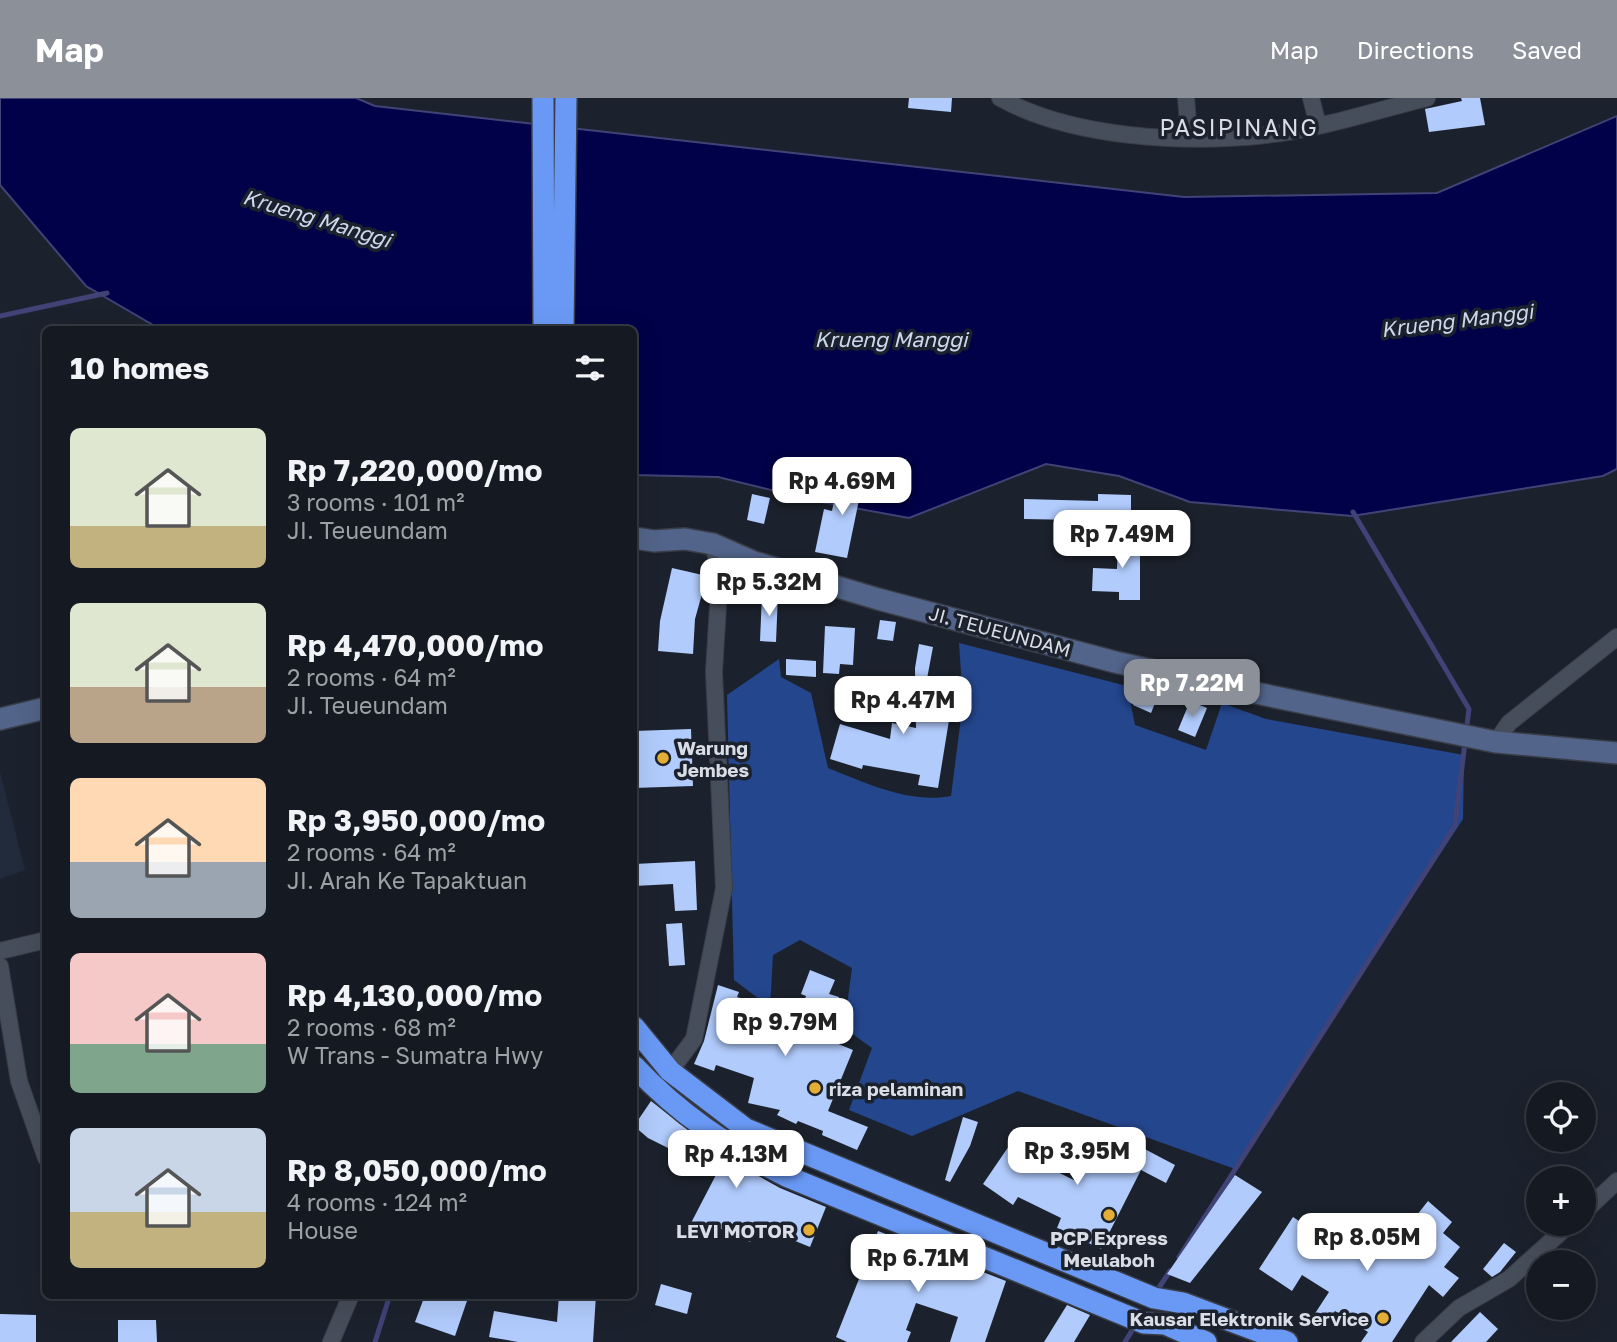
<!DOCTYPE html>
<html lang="en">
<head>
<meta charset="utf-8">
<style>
	body { margin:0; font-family:"Golos Text",sans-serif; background:#22272f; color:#f1f3f6; height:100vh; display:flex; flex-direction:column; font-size:26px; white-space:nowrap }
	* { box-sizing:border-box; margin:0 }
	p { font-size:23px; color:#9da1a5 }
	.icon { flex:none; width:38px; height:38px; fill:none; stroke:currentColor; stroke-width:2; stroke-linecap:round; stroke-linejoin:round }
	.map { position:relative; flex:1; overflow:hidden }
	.panel { position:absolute; left:42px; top:228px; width:595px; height:973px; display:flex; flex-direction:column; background:#151a22; border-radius:10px; box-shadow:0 7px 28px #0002,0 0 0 2px #343840 }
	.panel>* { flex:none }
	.controls { position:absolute; left:1526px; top:984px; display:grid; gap:14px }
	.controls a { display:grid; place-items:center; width:70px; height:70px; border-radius:50%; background:#151a22; box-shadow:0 7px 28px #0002,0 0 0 2px #343840; font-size:35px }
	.price { position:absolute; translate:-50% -60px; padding:0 16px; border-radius:14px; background:#fff; color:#222; font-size:23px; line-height:46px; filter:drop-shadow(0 2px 4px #0008) }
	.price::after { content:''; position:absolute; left:50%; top:42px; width:21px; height:16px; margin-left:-10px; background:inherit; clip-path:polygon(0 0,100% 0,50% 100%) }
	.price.active { background:#8c9099; color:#fff }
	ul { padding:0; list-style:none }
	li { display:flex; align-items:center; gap:21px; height:175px; padding:0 28px }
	li span { display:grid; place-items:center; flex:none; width:196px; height:140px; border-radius:10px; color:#555 }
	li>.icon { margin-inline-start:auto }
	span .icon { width:84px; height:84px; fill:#fffc; stroke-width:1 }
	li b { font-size:30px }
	h2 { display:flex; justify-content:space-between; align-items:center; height:84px; padding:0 28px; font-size:30px }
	header { display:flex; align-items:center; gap:42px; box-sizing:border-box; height:98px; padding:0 35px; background:#8c9099; color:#fff }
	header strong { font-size:33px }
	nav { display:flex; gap:38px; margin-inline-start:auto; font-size:24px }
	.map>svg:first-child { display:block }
	.built { fill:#222b3b }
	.forest { fill:#24468d }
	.water { fill:#000148; stroke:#414377; stroke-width:2 }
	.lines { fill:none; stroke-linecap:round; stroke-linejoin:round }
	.stream { stroke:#414377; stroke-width:5 }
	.building { fill:#b1cbfc }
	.street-casing { stroke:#393d47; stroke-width:18 }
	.secondary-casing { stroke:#393d47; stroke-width:24 }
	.highway-casing { stroke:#393d47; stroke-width:24 }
	.street { stroke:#474e5b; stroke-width:16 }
	.secondary { stroke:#526489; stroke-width:21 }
	.highway { stroke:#6a99f5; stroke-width:21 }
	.poi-dot { fill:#e4ae35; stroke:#1c222d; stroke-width:2.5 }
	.labels { text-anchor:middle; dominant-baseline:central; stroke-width:7; stroke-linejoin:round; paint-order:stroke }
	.street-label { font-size:19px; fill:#d9dde5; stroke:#1c222d }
	.poi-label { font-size:19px; font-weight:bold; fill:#d9dde5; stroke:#1c222d; text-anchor:start }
	.water-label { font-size:21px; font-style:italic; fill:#cdd8ed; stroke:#1c222d }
	.quarter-label { font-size:23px; letter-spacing:2px; fill:#d9dde5; stroke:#1c222d }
</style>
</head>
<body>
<header>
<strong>Map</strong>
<nav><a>Map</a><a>Directions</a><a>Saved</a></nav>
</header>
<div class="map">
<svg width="1617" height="1244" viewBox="0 0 1617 1244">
	<rect width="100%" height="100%" fill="#1c222d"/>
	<path class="built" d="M 0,674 L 25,772 L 0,781 Z"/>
	<path class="forest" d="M 959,545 L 1127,588 L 1135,627 L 1206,652 L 1222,605 L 1266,621 L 1464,657 L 1463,721 L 1235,1071 L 1018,993 L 912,1038 L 849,1012 L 872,950 L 844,930 L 852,870 L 800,842 L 773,857 L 770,909 L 734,882 L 727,597 L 779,561 L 781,579 L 811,595 L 828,670 C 866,685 910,706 951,698 L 963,604 Z"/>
	<path class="water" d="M 0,0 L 356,0 L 375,8 L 1184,99 L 1437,95 L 1617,18 L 1617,371 L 1603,378 L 1352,418 L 1190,404 L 1119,378 L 1046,366 L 909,420 L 816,403 L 718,379 L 634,377 L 634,231 L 160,231 L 86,188 L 0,87 Z"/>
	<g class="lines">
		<g class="stream">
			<path d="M 0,218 L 107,195"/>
			<path d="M 1353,414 L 1469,611 L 1466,635"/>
			<path d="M 1179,1159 L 1455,728 L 1465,644"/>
			<path d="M 1156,1194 L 1170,1173"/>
			<path d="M 375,1244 L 390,1197"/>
			<path d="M 1125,1244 L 1136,1226"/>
		</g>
	</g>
	<g class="building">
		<path d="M 909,0 L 952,0 L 951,14 L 908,10 Z"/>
		<path d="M 1461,0 L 1480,0 L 1485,27 L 1429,34 L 1425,11 L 1462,3 Z"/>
		<path d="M 839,377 L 871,384 L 867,404 L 859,402 L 847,460 L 815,454 L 824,411 L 832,413 Z"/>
		<path d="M 752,396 L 770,400 L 764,426 L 747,422 Z"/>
		<path d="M 1098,396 L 1131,397 L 1131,423 L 1024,421 L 1024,401 L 1098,403 Z"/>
		<path d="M 1118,435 L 1140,435 L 1140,502 L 1119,502 L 1119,494 L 1092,493 L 1093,470 L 1117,471 Z"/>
		<path d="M 672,470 L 707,478 L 695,521 L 693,556 L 658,553 L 660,523 Z"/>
		<path d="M 762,496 L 778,496 L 776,544 L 760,543 Z"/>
		<path d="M 880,522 L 896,524 L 893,543 L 877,541 Z"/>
		<path d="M 825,528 L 855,530 L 853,567 L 840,566 L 839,576 L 823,575 Z"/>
		<path d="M 919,546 L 933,549 L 926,586 L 937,586 L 938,614 L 950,616 L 938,690 L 918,687 L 920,677 L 863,667 L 862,671 L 830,661 L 840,626 L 890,641 L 892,625 L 916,630 L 915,570 Z"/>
		<path d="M 786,561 L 816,563 L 816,579 L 786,577 Z"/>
		<path d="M 1143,584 L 1162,588 L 1151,615 L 1133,607 Z"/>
		<path d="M 1190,603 L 1207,610 L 1195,639 L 1178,632 Z"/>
		<path d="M 691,631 L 693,688 L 634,690 L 634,633 Z"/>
		<path d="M 695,763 L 697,812 L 675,813 L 673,786 L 634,788 L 634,766 Z"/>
		<path d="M 682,825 L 685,867 L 669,868 L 666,826 Z"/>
		<path d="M 810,872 L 835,882 L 829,896 L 839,899 L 826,941 L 853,952 L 828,1013 L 868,1029 L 857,1052 L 822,1037 L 823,1033 L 798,1023 L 796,1026 L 777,1017 L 780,1012 L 748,1005 L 754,980 L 716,967 L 714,973 L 694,966 L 704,943 L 718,887 L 739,894 L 737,899 L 759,906 L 753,925 L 794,935 L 806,898 L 801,896 Z"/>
		<path d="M 651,1003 L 716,1054 L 780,1090 L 826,1109 L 810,1149 L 758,1128 L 750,1144 L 721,1131 L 717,1138 L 691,1125 L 719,1071 L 678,1050 L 676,1054 L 648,1040 L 634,1028 Z"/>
		<path d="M 963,1019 L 978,1024 L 970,1048 L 950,1084 L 945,1082 Z"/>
		<path d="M 1120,1038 L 1175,1067 L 1166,1085 L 1141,1072 L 1101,1151 L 1057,1130 L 1061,1120 L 1018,1099 L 1013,1107 L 983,1086 L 1013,1042 L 1043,1063 L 1041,1066 L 1078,1084 L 1090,1058 L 1106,1065 Z"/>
		<path d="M 1235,1077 L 1262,1094 L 1190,1185 L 1167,1176 Z"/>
		<path d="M 1428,1103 L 1452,1124 L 1443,1135 L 1460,1149 L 1444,1169 L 1459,1180 L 1443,1199 L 1429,1187 L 1392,1244 L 1361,1244 L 1368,1234 L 1335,1213 L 1325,1229 L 1312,1220 L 1329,1194 L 1302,1177 L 1292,1193 L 1259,1171 L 1293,1119 L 1343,1152 L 1349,1142 L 1368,1155 L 1379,1138 L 1403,1155 L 1423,1130 L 1413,1122 Z"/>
		<path d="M 878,1133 L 1006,1183 L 985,1244 L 950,1244 L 958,1219 L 916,1205 L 906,1232 L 911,1234 L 907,1244 L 847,1244 L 836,1239 Z"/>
		<path d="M 1504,1145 L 1516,1154 L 1500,1174 L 1492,1179 L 1483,1171 Z"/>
		<path d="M 661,1186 L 692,1195 L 687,1216 L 655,1207 Z"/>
		<path d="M 425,1197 L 469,1197 L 455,1238 L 415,1224 Z"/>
		<path d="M 559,1197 L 596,1197 L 593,1244 L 518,1244 L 489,1239 L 494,1213 L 557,1224 Z"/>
		<path d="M 1067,1207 L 1090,1217 L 1074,1244 L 1044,1244 Z"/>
		<path d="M 1480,1214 L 1498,1231 L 1486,1244 L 1451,1244 Z"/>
		<path d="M 0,1216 L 36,1217 L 36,1244 L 0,1244 Z"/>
		<path d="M 118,1222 L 156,1222 L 157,1244 L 118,1244 Z"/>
	</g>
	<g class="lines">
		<g class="street-casing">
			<g id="street">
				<path d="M 1000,0 C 1072,40 1184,46 1266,37 C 1320,31 1374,13 1427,0"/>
				<path d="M 1186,0 L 1189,38"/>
				<path d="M 1311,0 L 1318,27"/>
				<path d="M 1496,644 L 1509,625 L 1617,539"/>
				<path d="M 0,853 L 46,842"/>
				<path d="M 0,868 L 19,983 L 46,1060"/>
				<path d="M 670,973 L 694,941 L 724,790 L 714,574 L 720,474 L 713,446"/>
				<path d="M 1584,1114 L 1617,1083"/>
				<path d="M 331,1244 L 351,1197"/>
				<path d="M 1423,1244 L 1459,1210 L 1509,1181 L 1571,1125"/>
			</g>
		</g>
		<g class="secondary-casing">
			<g id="secondary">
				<path d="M 634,440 L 654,443 L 685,441 L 713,446 L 754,464 L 878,501 L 1115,564 L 1236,591 L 1496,644 L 1617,655"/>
				<path d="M 0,621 L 46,610"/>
			</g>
		</g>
		<g class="highway-casing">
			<g id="highway">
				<path d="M 543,0 L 544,231"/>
				<path d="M 563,231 L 566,0"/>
				<path d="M 634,929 L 670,973 L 746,1031 L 1154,1200 L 1183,1205 L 1287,1244"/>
				<path d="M 634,968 C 680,1017 726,1047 786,1078 L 1144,1225 L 1165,1226 L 1206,1244"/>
			</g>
		</g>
		<use href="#street" class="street"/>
		<use href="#secondary" class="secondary"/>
		<use href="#highway" class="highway"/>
	</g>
	<g class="poi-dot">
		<circle cx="663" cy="660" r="7"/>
		<circle cx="815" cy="990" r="7"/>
		<circle cx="1109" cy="1117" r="7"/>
		<circle cx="809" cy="1132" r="7"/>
		<circle cx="1383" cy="1220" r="7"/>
	</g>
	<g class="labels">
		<g class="street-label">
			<text transform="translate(1000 533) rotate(15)">JI. TEUEUNDAM</text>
		</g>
		<g class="poi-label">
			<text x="677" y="649">Warung<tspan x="677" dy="22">Jembes</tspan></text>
			<text x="829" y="990">riza pelaminan</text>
			<text x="795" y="1132" text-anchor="end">LEVI MOTOR</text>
			<text x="1109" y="1139" text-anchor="middle">PCP Express<tspan x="1109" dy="22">Meulaboh</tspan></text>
			<text x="1369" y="1220" text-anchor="end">Kausar Elektronik Service</text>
		</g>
		<g class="water-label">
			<text transform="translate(317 120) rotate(17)">Krueng Manggi</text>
			<text transform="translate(1457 222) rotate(-7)">Krueng Manggi</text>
			<text x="891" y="241">Krueng Manggi</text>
		</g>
		<g class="quarter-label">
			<text x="1239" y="29">PASIPINANG</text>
		</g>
	</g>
</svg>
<div class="controls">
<a><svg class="icon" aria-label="locate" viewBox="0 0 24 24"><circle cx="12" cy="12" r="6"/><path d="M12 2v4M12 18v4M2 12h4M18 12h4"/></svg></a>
<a>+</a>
<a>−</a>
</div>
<b class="price" style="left:842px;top:419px">Rp 4.69M</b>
<b class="price" style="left:1122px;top:472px">Rp 7.49M</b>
<b class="price" style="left:769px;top:520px">Rp 5.32M</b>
<b class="price active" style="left:1192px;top:621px">Rp 7.22M</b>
<b class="price" style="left:903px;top:638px">Rp 4.47M</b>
<b class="price" style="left:785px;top:960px">Rp 9.79M</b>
<b class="price" style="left:1077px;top:1089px">Rp 3.95M</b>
<b class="price" style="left:736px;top:1092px">Rp 4.13M</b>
<b class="price" style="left:1367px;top:1175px">Rp 8.05M</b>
<b class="price" style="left:918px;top:1196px">Rp 6.71M</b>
<section class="panel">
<h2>10 homes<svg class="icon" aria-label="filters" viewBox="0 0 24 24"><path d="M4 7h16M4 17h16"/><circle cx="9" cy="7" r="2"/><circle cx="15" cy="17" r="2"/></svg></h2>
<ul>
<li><span style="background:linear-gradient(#dfe7d0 70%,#c2b280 0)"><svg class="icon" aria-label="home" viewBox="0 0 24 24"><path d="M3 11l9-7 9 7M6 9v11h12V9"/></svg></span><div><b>Rp 7,220,000/mo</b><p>3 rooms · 101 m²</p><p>JI. Teueundam</p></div></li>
<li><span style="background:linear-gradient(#dfe7d0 60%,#b9a48a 0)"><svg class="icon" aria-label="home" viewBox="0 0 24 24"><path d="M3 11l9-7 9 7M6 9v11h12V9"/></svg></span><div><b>Rp 4,470,000/mo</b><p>2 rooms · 64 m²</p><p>JI. Teueundam</p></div></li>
<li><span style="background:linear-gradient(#ffd9b3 60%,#9aa5b1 0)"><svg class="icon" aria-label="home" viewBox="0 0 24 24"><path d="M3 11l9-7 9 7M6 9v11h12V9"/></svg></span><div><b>Rp 3,950,000/mo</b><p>2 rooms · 64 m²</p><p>JI. Arah Ke Tapaktuan</p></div></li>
<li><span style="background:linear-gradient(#f6c9c9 65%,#7fa58c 0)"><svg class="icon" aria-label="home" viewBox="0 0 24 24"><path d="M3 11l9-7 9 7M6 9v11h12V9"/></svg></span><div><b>Rp 4,130,000/mo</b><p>2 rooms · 68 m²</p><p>W Trans - Sumatra Hwy</p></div></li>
<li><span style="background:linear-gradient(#c9d6e8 60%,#c2b280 0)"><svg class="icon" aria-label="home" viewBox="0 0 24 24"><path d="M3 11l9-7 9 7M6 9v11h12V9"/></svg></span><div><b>Rp 8,050,000/mo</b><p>4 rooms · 124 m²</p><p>House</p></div></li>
</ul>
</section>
</div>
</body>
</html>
